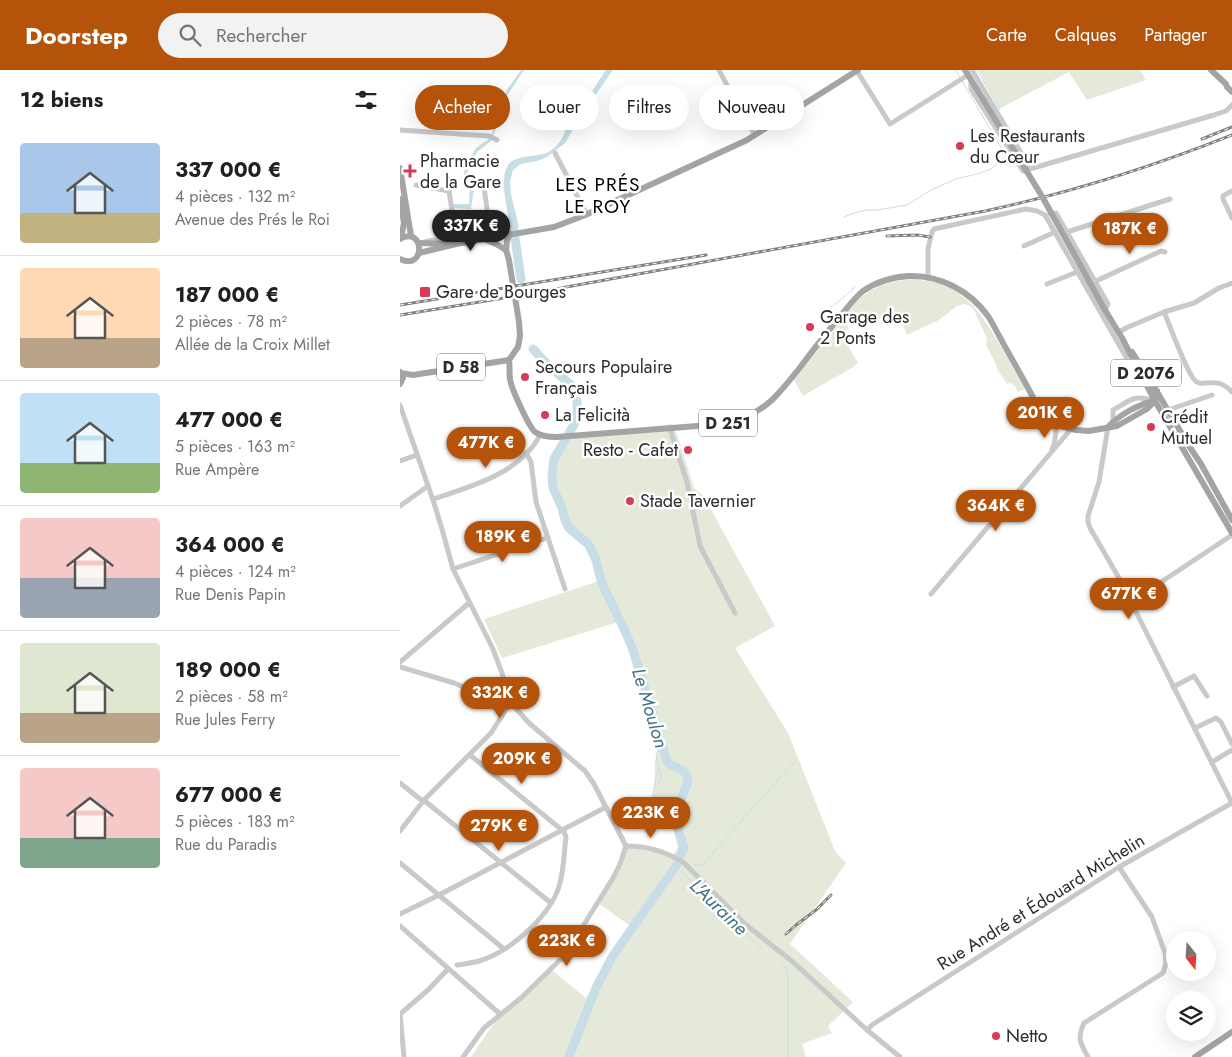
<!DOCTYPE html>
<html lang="fr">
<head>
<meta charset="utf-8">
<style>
	body { margin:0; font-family:Jost,sans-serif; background:#f2f2f2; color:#202124; height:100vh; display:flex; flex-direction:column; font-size:19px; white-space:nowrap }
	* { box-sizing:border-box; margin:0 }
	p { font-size:16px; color:#757577 }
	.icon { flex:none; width:28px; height:28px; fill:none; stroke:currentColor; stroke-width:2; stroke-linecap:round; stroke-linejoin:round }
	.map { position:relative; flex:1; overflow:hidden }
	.panel { display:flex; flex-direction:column; background:#fff; width:400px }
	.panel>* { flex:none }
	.top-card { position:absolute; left:15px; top:15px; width:475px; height:45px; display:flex; gap:10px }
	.needle { width:32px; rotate:163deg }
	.buttons { position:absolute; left:766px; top:861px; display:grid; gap:10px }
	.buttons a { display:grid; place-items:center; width:50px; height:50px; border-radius:50%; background:#fff; box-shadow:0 5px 20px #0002; font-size:25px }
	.price { position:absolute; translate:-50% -42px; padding:0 11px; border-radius:18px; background:#b45309; color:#fff; font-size:16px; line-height:32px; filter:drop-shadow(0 1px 2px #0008) }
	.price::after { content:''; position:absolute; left:50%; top:30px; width:15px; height:11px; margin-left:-8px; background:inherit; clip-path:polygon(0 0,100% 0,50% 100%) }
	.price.on { background:#222; color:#fff }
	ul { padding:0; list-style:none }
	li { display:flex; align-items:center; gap:15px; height:125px; padding:0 20px }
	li+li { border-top:1px solid #e0e0e0 }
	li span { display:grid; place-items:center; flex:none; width:140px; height:100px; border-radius:5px; color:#555 }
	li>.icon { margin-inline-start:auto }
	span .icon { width:60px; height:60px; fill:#fffc; stroke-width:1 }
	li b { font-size:21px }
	h2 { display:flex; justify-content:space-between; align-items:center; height:60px; padding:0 20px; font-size:21px }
	.pill { padding:0 18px; border-radius:22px; background:#fff; box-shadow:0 5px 20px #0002; font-size:18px; line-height:45px }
	.pill.on { background:#b45309; color:#fff }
	header { display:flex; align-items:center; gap:30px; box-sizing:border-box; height:70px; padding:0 25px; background:#b45309; color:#fff }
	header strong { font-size:24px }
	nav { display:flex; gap:28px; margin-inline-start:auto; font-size:18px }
	.search { width:350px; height:45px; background:#f2f2f2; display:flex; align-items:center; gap:12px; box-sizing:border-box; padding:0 18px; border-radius:28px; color:#757577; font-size:19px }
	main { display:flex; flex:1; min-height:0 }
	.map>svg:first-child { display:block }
	.green { fill:#e4e9da }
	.water { fill:#c8dee7 }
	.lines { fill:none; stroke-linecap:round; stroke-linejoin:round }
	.stream { stroke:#c8dee7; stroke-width:1 }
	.river { stroke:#c8dee7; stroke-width:9 }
	.minor { stroke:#c9c9c9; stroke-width:5 }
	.major { stroke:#a4a4a4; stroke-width:6 }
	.rail-casing { stroke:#818181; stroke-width:3 }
	.rail { stroke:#fff; stroke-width:1; stroke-dasharray:4; stroke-linecap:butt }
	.major-bridge { stroke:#a4a4a4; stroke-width:6 }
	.poi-dot { fill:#d63b57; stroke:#fff; stroke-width:2 }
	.labels { text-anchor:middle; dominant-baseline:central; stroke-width:5; stroke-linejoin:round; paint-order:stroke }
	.shield { fill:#fff; stroke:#6b6b6b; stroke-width:1 }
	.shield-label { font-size:16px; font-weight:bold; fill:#2c2c2c }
	.poi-label { font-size:18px; fill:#2c2c2c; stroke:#fff; text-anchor:start }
	.street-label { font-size:18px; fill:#2c2c2c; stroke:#fff }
	.neighbourhood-label { font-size:19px; letter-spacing:1px; fill:#000; stroke:#fff }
	.water-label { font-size:19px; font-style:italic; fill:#417387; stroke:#fff }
</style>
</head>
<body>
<header>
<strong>Doorstep</strong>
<div class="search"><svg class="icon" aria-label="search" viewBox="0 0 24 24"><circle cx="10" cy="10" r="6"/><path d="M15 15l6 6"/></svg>Rechercher</div>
<nav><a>Carte</a><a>Calques</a><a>Partager</a></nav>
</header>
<main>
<section class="panel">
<h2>12 biens<svg class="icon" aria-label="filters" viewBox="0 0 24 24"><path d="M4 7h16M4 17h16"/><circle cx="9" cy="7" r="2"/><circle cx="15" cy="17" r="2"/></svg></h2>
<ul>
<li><span style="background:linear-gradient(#a9c7e8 70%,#c2b280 0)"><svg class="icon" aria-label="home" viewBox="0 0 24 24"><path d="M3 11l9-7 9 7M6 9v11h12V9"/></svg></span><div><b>337 000 €</b><p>4 pièces · 132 m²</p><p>Avenue des Prés le Roi</p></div></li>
<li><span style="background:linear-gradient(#ffd9b3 70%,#b9a48a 0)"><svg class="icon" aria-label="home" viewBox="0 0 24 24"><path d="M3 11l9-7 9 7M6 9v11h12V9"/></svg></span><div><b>187 000 €</b><p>2 pièces · 78 m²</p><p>Allée de la Croix Millet</p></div></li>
<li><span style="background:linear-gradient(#bfe0f5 70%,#8fb573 0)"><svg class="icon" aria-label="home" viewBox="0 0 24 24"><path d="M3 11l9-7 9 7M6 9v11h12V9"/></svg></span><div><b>477 000 €</b><p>5 pièces · 163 m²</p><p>Rue Ampère</p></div></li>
<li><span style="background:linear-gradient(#f6c9c9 60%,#9aa5b1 0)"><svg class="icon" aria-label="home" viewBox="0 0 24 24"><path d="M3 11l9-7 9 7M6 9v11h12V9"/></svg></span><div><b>364 000 €</b><p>4 pièces · 124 m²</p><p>Rue Denis Papin</p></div></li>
<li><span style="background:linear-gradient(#dfe7d0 70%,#b9a48a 0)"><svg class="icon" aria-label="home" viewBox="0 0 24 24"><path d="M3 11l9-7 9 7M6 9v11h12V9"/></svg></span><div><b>189 000 €</b><p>2 pièces · 58 m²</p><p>Rue Jules Ferry</p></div></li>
<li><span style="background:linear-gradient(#f6c9c9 70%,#7fa58c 0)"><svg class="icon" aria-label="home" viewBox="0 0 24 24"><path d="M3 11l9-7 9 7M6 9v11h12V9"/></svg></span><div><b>677 000 €</b><p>5 pièces · 183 m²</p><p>Rue du Paradis</p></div></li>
</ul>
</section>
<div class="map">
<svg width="832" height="987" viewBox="0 0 832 987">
	<rect width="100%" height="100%" fill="#fff"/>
	<g class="green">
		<path d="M 578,0 L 740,0 L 746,10 L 687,30 L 669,2 L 599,39 Z"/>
		<path d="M 512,209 C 558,212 576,234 598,272 C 607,287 616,303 625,319 L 618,322 L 614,315 L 610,313 L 607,314 L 596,297 L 597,296 L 586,275 L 587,269 L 574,240 L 570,236 L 564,234 L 557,236 L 539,250 L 507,265 L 500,246 L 488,248 L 470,250 L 465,242 L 446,253 L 449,258 C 443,263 442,266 444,273 L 447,274 L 458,293 L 450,299 L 418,317 L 403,326 L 394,310 L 458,230 C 473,216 491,211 512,209 Z"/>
		<path d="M 272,354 L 278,367 L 294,418 L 303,425 L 375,556 L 335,578 L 388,663 L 435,781 L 446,793 L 390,874 L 453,932 L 428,956 L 432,963 L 402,974 L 406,987 L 71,987 L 100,944 L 151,899 L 186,928 L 229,855 L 198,833 L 213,808 L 226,776 L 272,786 L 278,778 L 275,765 L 272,755 L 254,748 L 217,749 L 213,739 L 249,737 L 255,716 L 255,693 L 258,676 L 252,656 L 245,607 L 234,570 L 212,527 L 205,510 L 198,485 L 183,469 L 169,458 L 165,450 L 162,438 L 153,418 L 152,405 L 154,389 L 166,369 Z"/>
		<path d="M 199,511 L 204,525 L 218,552 L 102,588 L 84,549 Z"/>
	</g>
	<g class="water">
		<path d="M 121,0 L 124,0 L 105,29 L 102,44 L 91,71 L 77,82 L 74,90 L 67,102 L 68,104 L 73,111 L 74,119 L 71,139 L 53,138 L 52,134 L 69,134 L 70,114 L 63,110 L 65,98 L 69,90 L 76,78 L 90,68 L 99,44 L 106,21 Z"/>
		<path d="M 206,0 L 213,0 L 194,27 L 178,44 L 172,61 L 165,73 L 147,87 L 137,91 L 121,94 L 113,100 L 110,111 L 111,124 L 119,157 L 110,159 C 109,141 98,111 108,95 C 115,84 139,88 150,81 C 166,71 165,55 174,42 C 178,36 185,31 189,25 C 196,17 200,8 206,0 Z"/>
	</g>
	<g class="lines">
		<g class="stream">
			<path d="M 556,0 L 560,8"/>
			<path d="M 577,0 L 600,40"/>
			<path d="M 444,147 L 454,143 L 467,140 L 477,140 L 507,135 L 531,120 L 556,109 L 577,104 L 591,99 L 606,86 L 562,11"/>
			<path d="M 422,244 L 428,240 L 452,220 L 455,216"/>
			<path d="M 255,716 L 260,711 L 261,707 L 256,684 L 262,676"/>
			<path d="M 253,726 L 256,706 L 259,699"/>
			<path d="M 276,796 L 361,878"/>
			<path d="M 294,796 L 303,794 L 394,692"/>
			<path d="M 380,893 L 386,898 L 388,907 L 388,987"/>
		</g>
		<g class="river">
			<path d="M 112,147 L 121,209"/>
			<path d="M 133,279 L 147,294 L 172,316 L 175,323"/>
			<path d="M 169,987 L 196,918 L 212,887 L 276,796 L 284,777 L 275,751 L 279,734 L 288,712 L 286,704 L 282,700 L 271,695 L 268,693 L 266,688 L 233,580 L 226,563 L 207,524 L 201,511 L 196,490 L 189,475 L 169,458 L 165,450 L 162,438 L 153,418 L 152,405 L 154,389 L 175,353 L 177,342 L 177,331"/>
		</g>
		<g class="minor">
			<path d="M 319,0 L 338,36 L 355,65"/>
			<path d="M 572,0 L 630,98"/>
			<path d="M 457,1 L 490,54 L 568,5"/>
			<path d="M 571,9 L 571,19 L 623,101 L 814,45 L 826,41 L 832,35"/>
			<path d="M 0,60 L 89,66 L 97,70"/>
			<path d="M 155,83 L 187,145"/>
			<path d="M 83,110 L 91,168"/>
			<path d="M 16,115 L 49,121 L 57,173"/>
			<path d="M 832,121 L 823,126 L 823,129 L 832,148"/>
			<path d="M 650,144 L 656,143 L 708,234 L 705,240"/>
			<path d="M 645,145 L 726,287 L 726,296"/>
			<path d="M 667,162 L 770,129"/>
			<path d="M 24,172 C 30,170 36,169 42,172"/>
			<path d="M 624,176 L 655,162"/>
			<path d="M 528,208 L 528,179 L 532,162 L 534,159 L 626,139 L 637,141 L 645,145"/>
			<path d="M 696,211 L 761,181 L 765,182"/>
			<path d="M 647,214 L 677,202"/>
			<path d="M 764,242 C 769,253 789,309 797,312 C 800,314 801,313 804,313 C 818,312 822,312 832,322"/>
			<path d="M 719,262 L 728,257 L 764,242 L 794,233 L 819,218 L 832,213"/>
			<path d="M 729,293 C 725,297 724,303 727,307 L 734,310 L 745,313"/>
			<path d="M 0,335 L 34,433 L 42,459 L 53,499 L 93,579 L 102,603 L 109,630"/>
			<path d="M 768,340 L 812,325"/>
			<path d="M 713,351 L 713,340 C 731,330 734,324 754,331"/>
			<path d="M 708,357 L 699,412 L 688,446 L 688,452 L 690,458 L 719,508 L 832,733"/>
			<path d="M 270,359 L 287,412 L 300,476 L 335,543"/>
			<path d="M 652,379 L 654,375 L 657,355"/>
			<path d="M 126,383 L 131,392 L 136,432 L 165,519"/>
			<path d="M 0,391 L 17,385"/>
			<path d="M 33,429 C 70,417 121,403 140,365"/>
			<path d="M 0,436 L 28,416"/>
			<path d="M 53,499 L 147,468"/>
			<path d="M 531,524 L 671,359"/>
			<path d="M 731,532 L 832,465"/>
			<path d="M 0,592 L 69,533"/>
			<path d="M 0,597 L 54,613 L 89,627 L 101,629"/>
			<path d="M 773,617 L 794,606 L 807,626"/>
			<circle cx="104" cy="634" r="5.5"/>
			<path d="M 109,631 L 129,653 L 185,701 L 194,714 L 226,776"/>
			<path d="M 795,658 L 816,648 L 821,652 L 832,674"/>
			<path d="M 812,692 L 832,680"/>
			<path d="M 0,713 L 20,729 L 26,732 L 151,833"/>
			<path d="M 0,761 L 24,730 L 91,663 L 107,638"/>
			<path d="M 226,776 C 247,776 267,782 284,793 L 345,854 L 393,892 L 467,960 L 500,987"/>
			<path d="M 0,793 L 104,879"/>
			<path d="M 0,844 L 39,825 L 206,737"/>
			<path d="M 0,856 L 100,944"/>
			<path d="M 57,895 C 64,894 72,893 79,891 C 110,882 152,845 160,813 C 164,798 164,782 166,767 L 164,762 L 162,760 L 70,685"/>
			<path d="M 467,960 L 472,955 L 719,797 L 832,733"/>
			<path d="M 4,987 L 0,944 L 28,920 L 48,899"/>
			<path d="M 63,987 L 84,958 L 122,927 L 165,885 L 213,808 L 220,794 L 226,776"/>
			<path d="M 688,987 C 680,973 677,968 684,953 L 763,903 L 766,893 L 765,883 L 752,847 L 719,797"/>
		</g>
		<g class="major">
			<path d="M 565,0 L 584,31"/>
			<path d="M 811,0 L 826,14 L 827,17 L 832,22"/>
			<path d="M 0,98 L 11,166"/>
			<path d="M 0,129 L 4,153 L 1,168"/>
			<path d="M 0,169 C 25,155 26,202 0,189"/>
			<path d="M 84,169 L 96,174 L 106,180"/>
			<path d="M 19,173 L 47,174"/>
			<path d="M 19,183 L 56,174 L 154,157 L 183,146 L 347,70 L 458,0"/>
			<path d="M 705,240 L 722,268 L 755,331 L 832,463"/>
			<path d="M 732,282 L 753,315 L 789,376 L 801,394 L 832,450"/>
			<path d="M 109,290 C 110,296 109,303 110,309 C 111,318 129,357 135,362 C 141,366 150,367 157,367 L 323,354 C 342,350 359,342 373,329 C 382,320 390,310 398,300 C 411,283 424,266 438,249 C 446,240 453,229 463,221 C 476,212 493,207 509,206 C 540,205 570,221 588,246 C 595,257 601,270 608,282 C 618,300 628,317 637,335 L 645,345 L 657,355 L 676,360 L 689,361 L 717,356 L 747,339 L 755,331 L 757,327 L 757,321"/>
			<path d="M 109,290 L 118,277 L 120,266 L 119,252 L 109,190 L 106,180 L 107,171 L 110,164"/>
			<path d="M 0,302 L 3,308 L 0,314"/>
			<path d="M 1,303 L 13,305 L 109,290"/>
			<path d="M 708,357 C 719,345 737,335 754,331"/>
			<path d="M 795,987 L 832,962"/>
		</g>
		<g class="rail-casing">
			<g id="rail">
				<path d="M 802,69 L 832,57"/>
				<path d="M 487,166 L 517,165 L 530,167"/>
				<path d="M 0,235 L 306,185"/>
				<path d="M 0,245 L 128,224 L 585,141 C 670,123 752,97 832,65"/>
				<path d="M 386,864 L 396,855 L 416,840 L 431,825"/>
			</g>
		</g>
		<use href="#rail" class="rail"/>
		<path class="major-bridge" d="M 584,31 L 643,128 L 705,240"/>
	</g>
	<g class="poi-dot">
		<circle cx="560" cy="76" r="5"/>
		<path d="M7.5 93.5h5v5h5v5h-5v5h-5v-5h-5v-5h5z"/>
		<rect x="19" y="216" width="12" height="12" rx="2.5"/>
		<circle cx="410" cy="257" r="5"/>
		<circle cx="125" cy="307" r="5"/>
		<circle cx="145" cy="345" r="5"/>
		<circle cx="751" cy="357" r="5"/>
		<circle cx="288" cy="380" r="5"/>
		<circle cx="230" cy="431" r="5"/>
		<circle cx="596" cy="966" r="5"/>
	</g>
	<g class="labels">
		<g class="shield">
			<rect x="37" y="283.5" width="48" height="27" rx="4"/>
			<rect x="711" y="289.5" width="70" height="27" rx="4"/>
			<rect x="299" y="339.5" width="58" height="27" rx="4"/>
		</g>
		<g class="shield-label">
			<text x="61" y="297">D 58</text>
			<text x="746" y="303">D 2076</text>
			<text x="328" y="353">D 251</text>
		</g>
		<g class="poi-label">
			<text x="570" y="66">Les Restaurants<tspan x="570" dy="21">du Cœur</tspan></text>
			<text x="20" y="91">Pharmacie<tspan x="20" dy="21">de la Gare</tspan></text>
			<text x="36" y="222">Gare de Bourges</text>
			<text x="420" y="247">Garage des<tspan x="420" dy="21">2 Ponts</tspan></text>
			<text x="135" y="297">Secours Populaire<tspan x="135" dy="21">Français</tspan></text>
			<text x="155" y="345">La Felicità</text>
			<text x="761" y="347">Crédit<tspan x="761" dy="21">Mutuel</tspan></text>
			<text x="278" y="380" text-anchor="end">Resto - Cafet</text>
			<text x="240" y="431">Stade Tavernier</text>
			<text x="606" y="966">Netto</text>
		</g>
		<g class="street-label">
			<text transform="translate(641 832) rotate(-32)">Rue André et Édouard Michelin</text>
		</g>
		<g class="neighbourhood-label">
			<text x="198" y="114">LES PRÉS<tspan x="198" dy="22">LE ROY</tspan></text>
		</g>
		<g class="water-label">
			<text transform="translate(250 638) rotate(73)">Le Moulon</text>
			<text transform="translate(319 837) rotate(44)">L'Auraine</text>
		</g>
	</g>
</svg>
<div class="buttons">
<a><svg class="needle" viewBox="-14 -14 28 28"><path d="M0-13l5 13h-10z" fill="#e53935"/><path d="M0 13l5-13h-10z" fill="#757577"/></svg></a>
<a><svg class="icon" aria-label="layers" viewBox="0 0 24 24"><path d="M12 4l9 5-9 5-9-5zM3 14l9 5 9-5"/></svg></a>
</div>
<b class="price on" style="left:71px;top:182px">337K €</b>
<b class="price" style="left:730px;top:185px">187K €</b>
<b class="price" style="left:645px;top:369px">201K €</b>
<b class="price" style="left:86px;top:399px">477K €</b>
<b class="price" style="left:596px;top:462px">364K €</b>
<b class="price" style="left:103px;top:493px">189K €</b>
<b class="price" style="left:729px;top:550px">677K €</b>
<b class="price" style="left:100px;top:649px">332K €</b>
<b class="price" style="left:122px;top:715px">209K €</b>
<b class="price" style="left:251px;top:769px">223K €</b>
<b class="price" style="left:99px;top:782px">279K €</b>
<b class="price" style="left:167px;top:897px">223K €</b>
<div class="top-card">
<a class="pill on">Acheter</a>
<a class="pill">Louer</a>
<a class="pill">Filtres</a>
<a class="pill">Nouveau</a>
</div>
</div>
</main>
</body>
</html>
